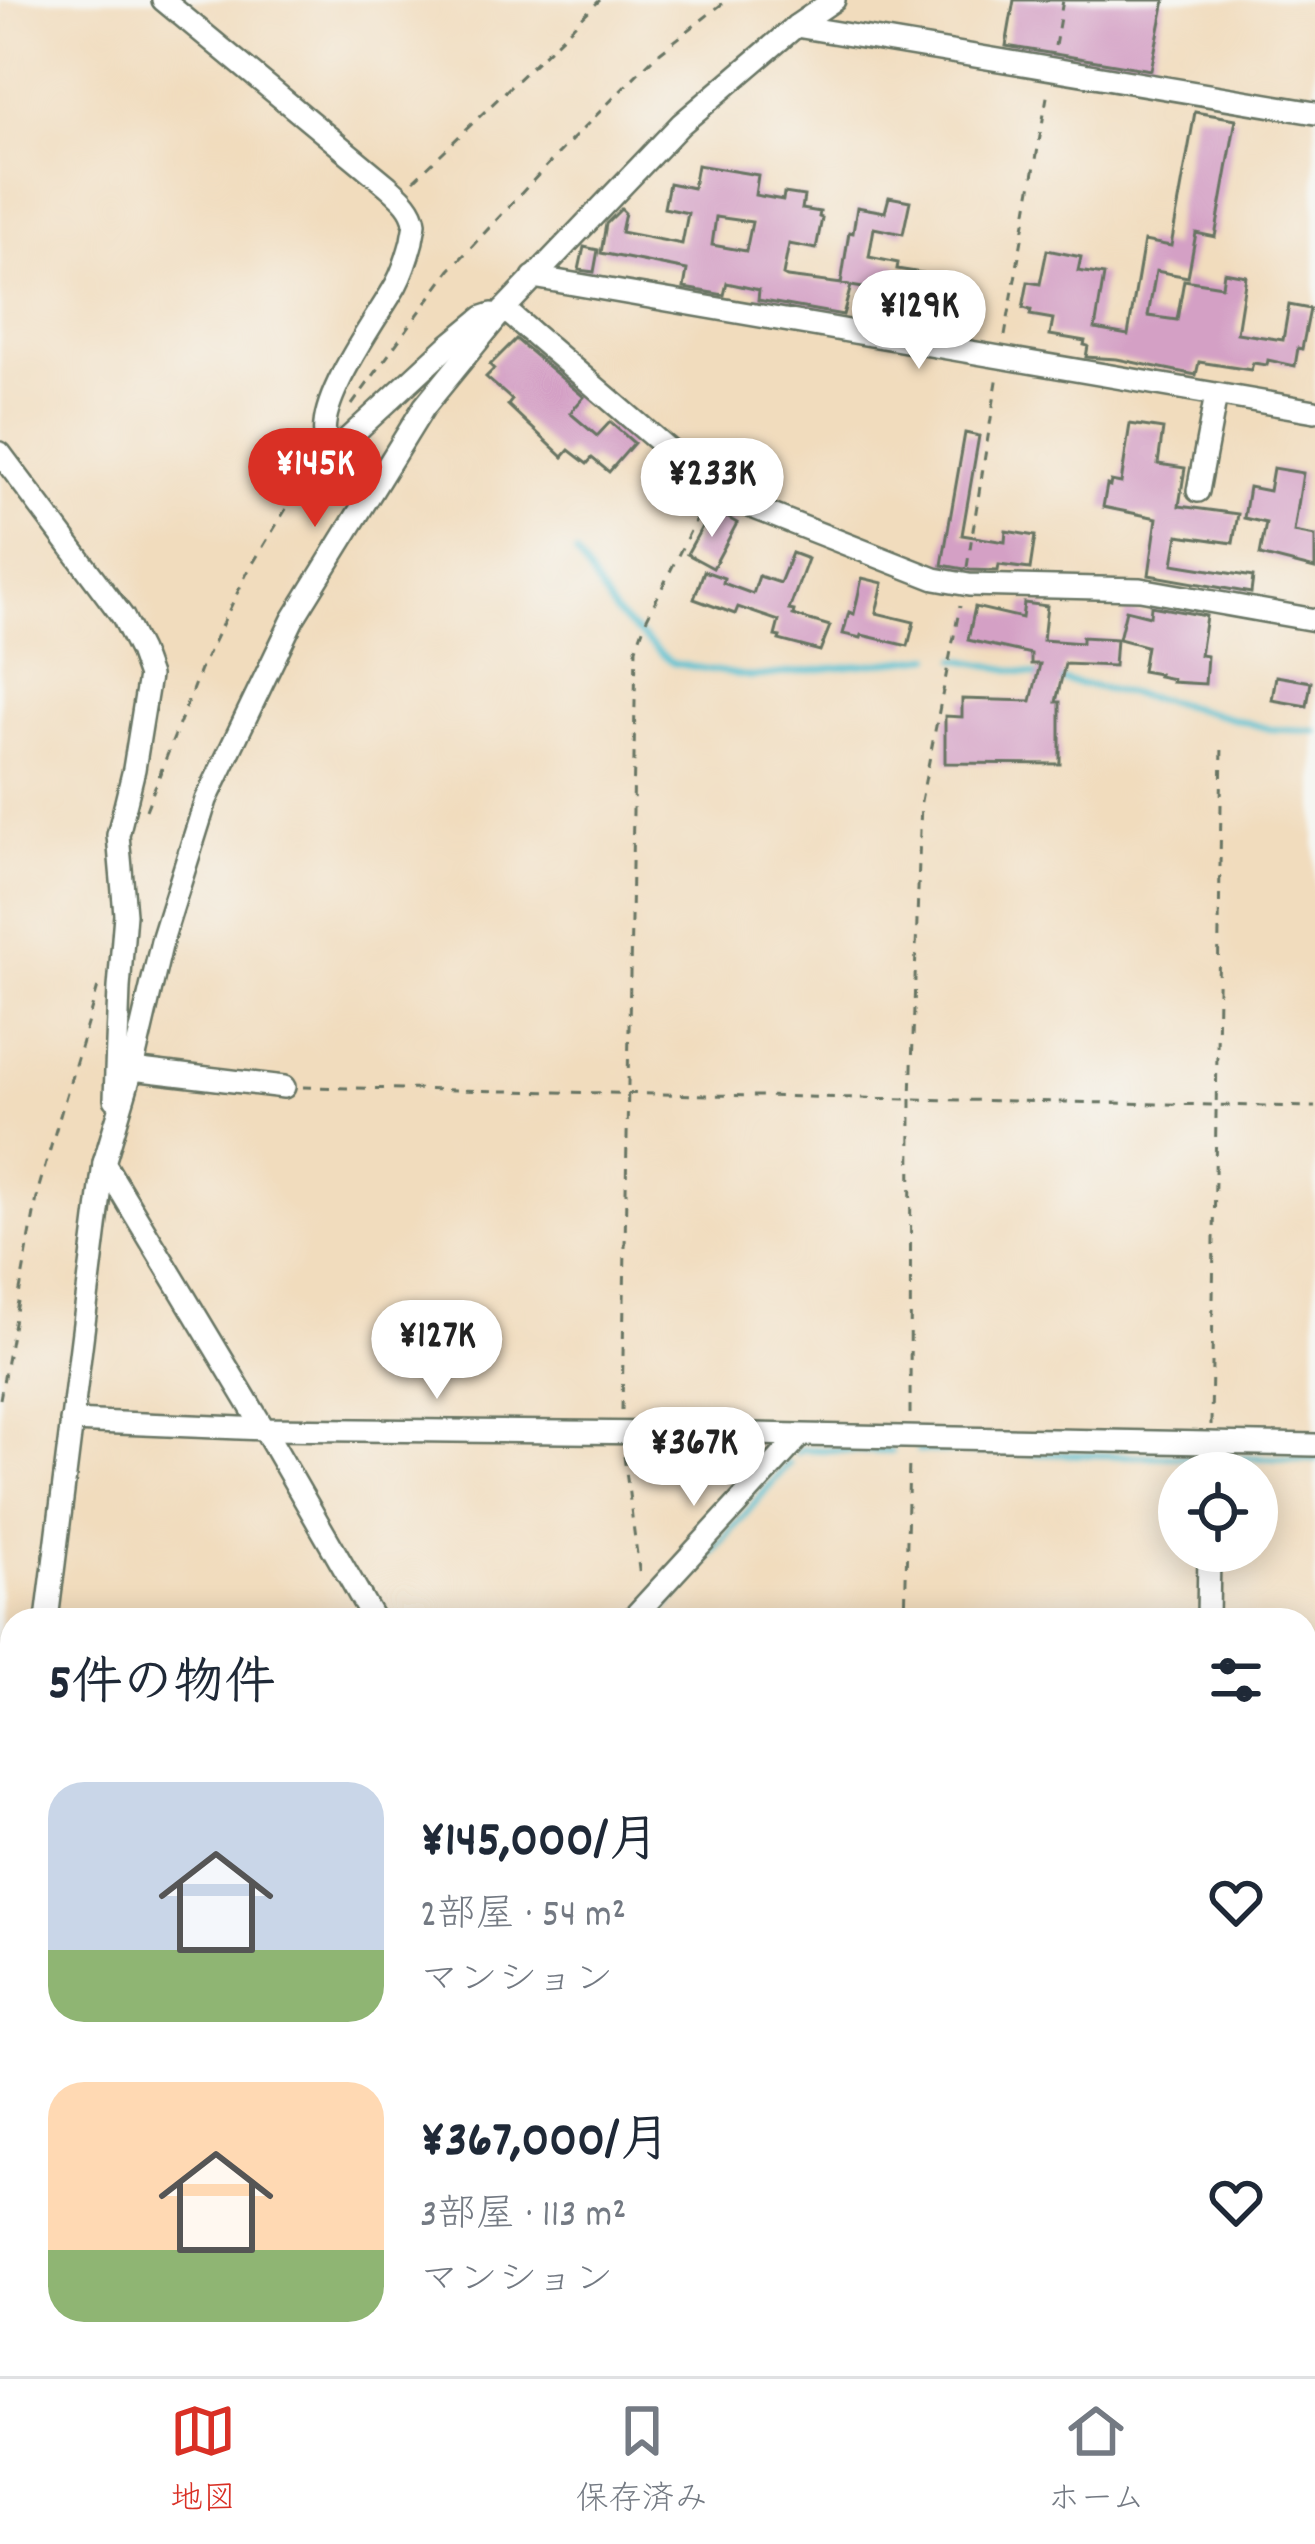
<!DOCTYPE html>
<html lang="ja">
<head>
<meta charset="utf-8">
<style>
	body { margin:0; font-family:Dekko,"Klee One",sans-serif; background:#f6f6f7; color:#1f2937; height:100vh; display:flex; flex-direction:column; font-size:45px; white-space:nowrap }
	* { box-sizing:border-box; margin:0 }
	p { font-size:39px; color:#747a83 }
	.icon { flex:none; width:66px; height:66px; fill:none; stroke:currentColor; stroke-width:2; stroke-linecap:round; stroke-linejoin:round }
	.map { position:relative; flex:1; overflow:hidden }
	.drawer { position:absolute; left:0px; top:1608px; width:1317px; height:768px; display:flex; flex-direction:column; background:#fff; border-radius:36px 36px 0 0; box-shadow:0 6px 30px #0003 }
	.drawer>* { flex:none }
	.buttons { position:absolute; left:1158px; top:1452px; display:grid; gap:24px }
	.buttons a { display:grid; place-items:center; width:120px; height:120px; border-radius:50%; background:#fff; box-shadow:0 6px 30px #0003; font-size:60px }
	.price { position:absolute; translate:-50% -102px; padding:0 27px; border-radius:42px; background:#fff; color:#222; font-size:39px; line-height:78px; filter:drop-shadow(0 3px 6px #0008) }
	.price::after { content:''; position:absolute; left:50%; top:72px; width:36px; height:27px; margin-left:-18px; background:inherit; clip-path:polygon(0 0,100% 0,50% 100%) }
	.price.selected { background:#d93025; color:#fff }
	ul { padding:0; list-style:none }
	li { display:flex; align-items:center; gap:36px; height:300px; padding:0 48px }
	li span { display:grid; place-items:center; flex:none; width:336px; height:240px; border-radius:36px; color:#555 }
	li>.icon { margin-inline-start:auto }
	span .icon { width:144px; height:144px; fill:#fffc; stroke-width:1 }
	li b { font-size:51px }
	h2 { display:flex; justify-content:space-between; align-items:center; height:144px; padding:0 48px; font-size:51px }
	.menu { display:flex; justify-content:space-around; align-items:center; height:168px; border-top:3px solid #e0e1e3; background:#fff; font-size:33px; color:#747a83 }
	.menu a { display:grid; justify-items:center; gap:6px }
	.menu .selected { color:#d93025 }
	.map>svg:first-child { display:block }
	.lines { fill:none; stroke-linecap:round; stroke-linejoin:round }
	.stream { stroke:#53bece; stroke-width:6 }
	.building { fill:#d4a0c5; fill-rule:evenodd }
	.minor-casing { stroke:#687564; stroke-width:26 }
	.major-casing { stroke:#687564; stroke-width:32 }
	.path { stroke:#687564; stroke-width:3; stroke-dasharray:9 9; stroke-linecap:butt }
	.minor { stroke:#fff; stroke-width:21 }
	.major { stroke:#f6c06b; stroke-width:27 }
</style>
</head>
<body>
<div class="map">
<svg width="1315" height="2376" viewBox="0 0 1315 2376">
	<rect width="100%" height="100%" fill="#f6f6f2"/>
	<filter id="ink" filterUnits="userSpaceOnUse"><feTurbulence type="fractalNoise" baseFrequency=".00833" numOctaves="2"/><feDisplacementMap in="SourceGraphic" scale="24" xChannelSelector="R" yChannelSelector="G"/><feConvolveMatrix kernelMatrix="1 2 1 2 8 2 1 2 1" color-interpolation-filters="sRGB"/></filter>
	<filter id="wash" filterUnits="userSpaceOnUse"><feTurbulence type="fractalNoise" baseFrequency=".004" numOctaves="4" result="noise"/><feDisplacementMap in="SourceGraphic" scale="48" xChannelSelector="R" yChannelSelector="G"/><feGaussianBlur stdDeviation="2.7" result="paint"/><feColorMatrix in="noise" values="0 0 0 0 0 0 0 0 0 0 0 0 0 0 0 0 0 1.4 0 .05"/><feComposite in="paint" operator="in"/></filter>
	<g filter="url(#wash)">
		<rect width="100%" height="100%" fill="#f1dcbd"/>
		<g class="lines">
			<g class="stream">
				<path d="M 576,554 L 616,614 L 672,663 L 751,677 L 932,657"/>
				<path d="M 957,659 L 1042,676"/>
				<path d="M 1055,679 L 1171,702 L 1270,729 L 1315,731"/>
				<path d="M 918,1451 L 1187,1457"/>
				<path d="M 797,1453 L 801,1449 L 891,1452"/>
				<path d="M 1218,1457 L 1315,1459"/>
				<path d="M 655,1620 L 789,1463"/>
				<path d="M 398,2364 L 402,2376"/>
			</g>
		</g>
		<g id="blocks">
			<g class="building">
				<path d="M 1014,0 L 1165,0 L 1151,70 L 1006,46 Z"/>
				<path d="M 1195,112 L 1236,119 L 1215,237 L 1196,233 L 1188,277 L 1156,271 L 1148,316 L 1177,320 L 1184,280 L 1222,286 L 1224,272 L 1246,276 L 1237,333 L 1283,340 L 1289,305 L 1310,309 L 1302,349 L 1298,348 L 1295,366 L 1268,360 L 1267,365 L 1253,363 L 1251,370 L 1199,362 L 1196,375 L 1117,359 L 1086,357 L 1088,346 L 1084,345 L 1085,341 L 1050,335 L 1053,319 L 1030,315 L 1031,310 L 1023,308 L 1028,282 L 1040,284 L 1047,250 L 1081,257 L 1078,271 L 1104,275 L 1095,329 L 1128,335 L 1144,241 L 1171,246 Z"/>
				<path d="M 697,165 L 758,175 L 755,195 L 783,200 L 784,193 L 804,196 L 802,209 L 820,212 L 819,217 L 822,218 L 816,249 L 789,244 L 783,275 L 787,277 L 850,285 L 841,284 L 849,232 L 853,233 L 857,207 L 885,212 L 889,197 L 910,201 L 903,234 L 874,228 L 869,257 L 898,263 L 897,269 L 953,278 L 949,302 L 929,298 L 928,303 L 909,299 L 908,309 L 887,304 L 887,292 L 851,286 L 843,315 L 758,300 L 759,290 L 727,283 L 724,295 L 684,288 L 687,270 L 601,253 L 606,224 L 621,209 L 625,213 L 621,232 L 682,244 L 688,213 L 664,208 L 669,183 L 693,188 ZM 716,217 L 752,222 L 746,251 L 712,245 Z"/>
				<path d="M 584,247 L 598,250 L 594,272 L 579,270 Z"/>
				<path d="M 516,339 L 584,397 L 570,413 L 597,436 L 610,422 L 634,443 L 609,472 L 592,458 L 587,464 L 569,450 L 563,457 L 508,405 L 512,400 L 486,377 L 494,369 L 490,365 Z"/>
				<path d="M 1130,424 L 1163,429 L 1158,464 L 1185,468 L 1179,506 L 1238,514 L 1233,543 L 1178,535 L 1173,564 L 1253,577 L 1251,593 L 1149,575 L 1157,518 L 1103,507 L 1107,485 L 1110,486 L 1111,481 L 1121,483 Z"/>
				<path d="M 965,433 L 979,436 L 962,535 L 1005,542 L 1006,531 L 1035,536 L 1030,569 L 999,565 L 998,571 L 970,570 L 942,565 Z"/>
				<path d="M 1273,468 L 1303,473 L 1294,532 L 1315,536 L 1315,569 L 1260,555 L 1266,523 L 1244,518 L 1249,487 L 1269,491 Z"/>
				<path d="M 716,511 L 737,523 L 713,568 L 687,554 L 703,525 L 707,527 Z"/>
				<path d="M 792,553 L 808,559 L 789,610 L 794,611 L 793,615 L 830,626 L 820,651 L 779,640 L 780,637 L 775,636 L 779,621 L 738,607 L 735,614 L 694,599 L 704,571 L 724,578 L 723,583 L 753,594 L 759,576 L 780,583 Z"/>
				<path d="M 862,578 L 883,583 L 876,613 L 914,622 L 908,646 L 862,635 L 861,638 L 843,634 L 849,612 L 854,614 Z"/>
				<path d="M 1024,603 L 1047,606 L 1043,640 L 1082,643 L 1082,637 L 1116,639 L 1114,666 L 1065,664 L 1056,702 L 1060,702 L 1060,764 L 945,763 L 945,716 L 962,717 L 962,699 L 1031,701 L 1040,664 L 1031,664 L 1031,654 L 968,640 L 975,607 L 1022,618 Z"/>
				<path d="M 1151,606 L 1206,616 L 1200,655 L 1207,656 L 1205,684 L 1172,682 L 1173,679 L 1158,676 L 1159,674 L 1142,671 L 1146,646 L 1119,639 L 1126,610 L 1150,616 Z"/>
				<path d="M 1276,676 L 1311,682 L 1307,706 L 1272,700 Z"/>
			</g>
		</g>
	</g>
	<g filter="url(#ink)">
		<use href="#blocks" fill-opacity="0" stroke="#687564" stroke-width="3"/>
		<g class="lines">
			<g class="minor-casing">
				<g id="minor">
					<path d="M 163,0 L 388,186 C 399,196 413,207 415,223 C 415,226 412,239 412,241 C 408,256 403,272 396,285 C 377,319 311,407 327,443 L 341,445 L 449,345 L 483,317 L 492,314"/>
					<path d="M 796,26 L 1315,113"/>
					<path d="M 533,277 L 1315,411"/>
					<path d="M 504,309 L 712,487 L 729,498 L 935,579 L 969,585 L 1140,589 L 1315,620"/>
					<path d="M 0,453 L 123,617 L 140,651 L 149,676 L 134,769 L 118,835 L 125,914 L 119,988 L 115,1099"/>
					<path d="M 1198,491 L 1216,395"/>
					<path d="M 132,1069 L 284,1087"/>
					<path d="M 104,1163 L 264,1429 L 374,1620"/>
					<path d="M 71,1421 L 264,1429 L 752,1434 L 1315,1445"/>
					<path d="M 1210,1473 L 1211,1445"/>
					<path d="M 47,1620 L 104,1163 L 132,1069 L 163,937 L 206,800 L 293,619 L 424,407 L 504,309 L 681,124 L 796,26 L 834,0"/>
					<path d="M 631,1620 L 800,1436"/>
					<path d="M 1208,1620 L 1209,1551"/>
					<path d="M 12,1907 L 10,1928 L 12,1930"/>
					<path d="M 0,2121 L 5,2061 L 12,2047"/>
					<path d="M 169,2364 L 171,2376"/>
					<path d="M 790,2364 L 796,2376"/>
				</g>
			</g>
			<g class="major-casing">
				<g id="major">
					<path d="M 1305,1975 L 1315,1975"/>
					<path d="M 0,1989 L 12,1989"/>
				</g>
			</g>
			<g class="path">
				<path d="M 1055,46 L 1063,0"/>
				<path d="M 414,180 L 600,0"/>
				<path d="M 1005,336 L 1048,91"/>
				<path d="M 352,405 L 450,270 L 555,157 L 653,58 L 727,0"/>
				<path d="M 967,567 L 998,375"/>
				<path d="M 146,810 L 200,670 L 247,573 L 317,458"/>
				<path d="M 303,1087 L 1315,1107"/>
				<path d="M 0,1399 L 39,1187 L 98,987"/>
				<path d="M 622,1410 L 636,648 L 646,620 L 703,505"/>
				<path d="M 910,1414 L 911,1098 L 921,801 L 960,606"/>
				<path d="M 1211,1425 L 1222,743"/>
				<path d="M 624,1456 L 640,1577"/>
				<path d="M 905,1620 L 909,1460"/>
				<path d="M 1305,2246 L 1315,2274"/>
				<path d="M 408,2364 L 412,2376"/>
				<path d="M 748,2376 L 769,2370"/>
			</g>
			<use href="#minor" class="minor"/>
			<use href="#major" class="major"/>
		</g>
	</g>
</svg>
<div class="buttons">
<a><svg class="icon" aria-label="locate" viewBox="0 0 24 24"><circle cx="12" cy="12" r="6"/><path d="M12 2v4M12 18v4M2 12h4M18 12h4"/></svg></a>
</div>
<b class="price" style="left:919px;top:372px">¥129K</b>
<b class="price selected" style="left:315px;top:530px">¥145K</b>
<b class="price" style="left:712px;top:540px">¥233K</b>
<b class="price" style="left:437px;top:1402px">¥127K</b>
<b class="price" style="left:694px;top:1509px">¥367K</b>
<section class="drawer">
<h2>5件の物件<svg class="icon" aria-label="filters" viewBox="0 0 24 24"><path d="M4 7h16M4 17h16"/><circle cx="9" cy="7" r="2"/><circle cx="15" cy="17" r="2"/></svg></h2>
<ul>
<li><span style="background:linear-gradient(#c9d6e8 70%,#8fb573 0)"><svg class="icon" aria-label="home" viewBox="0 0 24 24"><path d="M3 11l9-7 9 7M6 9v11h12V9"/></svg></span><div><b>¥145,000/月</b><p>2部屋 · 54 m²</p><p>マンション</p></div><svg class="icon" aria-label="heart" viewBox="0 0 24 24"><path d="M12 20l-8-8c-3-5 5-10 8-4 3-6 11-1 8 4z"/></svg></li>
<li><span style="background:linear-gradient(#ffd9b3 70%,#8fb573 0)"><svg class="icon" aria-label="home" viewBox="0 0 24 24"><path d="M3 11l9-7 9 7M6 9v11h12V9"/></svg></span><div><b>¥367,000/月</b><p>3部屋 · 113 m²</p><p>マンション</p></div><svg class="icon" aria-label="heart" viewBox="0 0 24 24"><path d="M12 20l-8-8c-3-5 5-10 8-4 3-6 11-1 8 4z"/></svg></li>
</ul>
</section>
</div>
<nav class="menu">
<a class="selected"><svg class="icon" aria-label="map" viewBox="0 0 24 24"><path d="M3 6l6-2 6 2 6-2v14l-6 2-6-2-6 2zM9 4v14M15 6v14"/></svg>地図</a>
<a><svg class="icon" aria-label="saved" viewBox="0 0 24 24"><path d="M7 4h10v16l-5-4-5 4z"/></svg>保存済み</a>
<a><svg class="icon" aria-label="home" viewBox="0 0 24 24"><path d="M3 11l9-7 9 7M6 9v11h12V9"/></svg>ホーム</a>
</nav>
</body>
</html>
